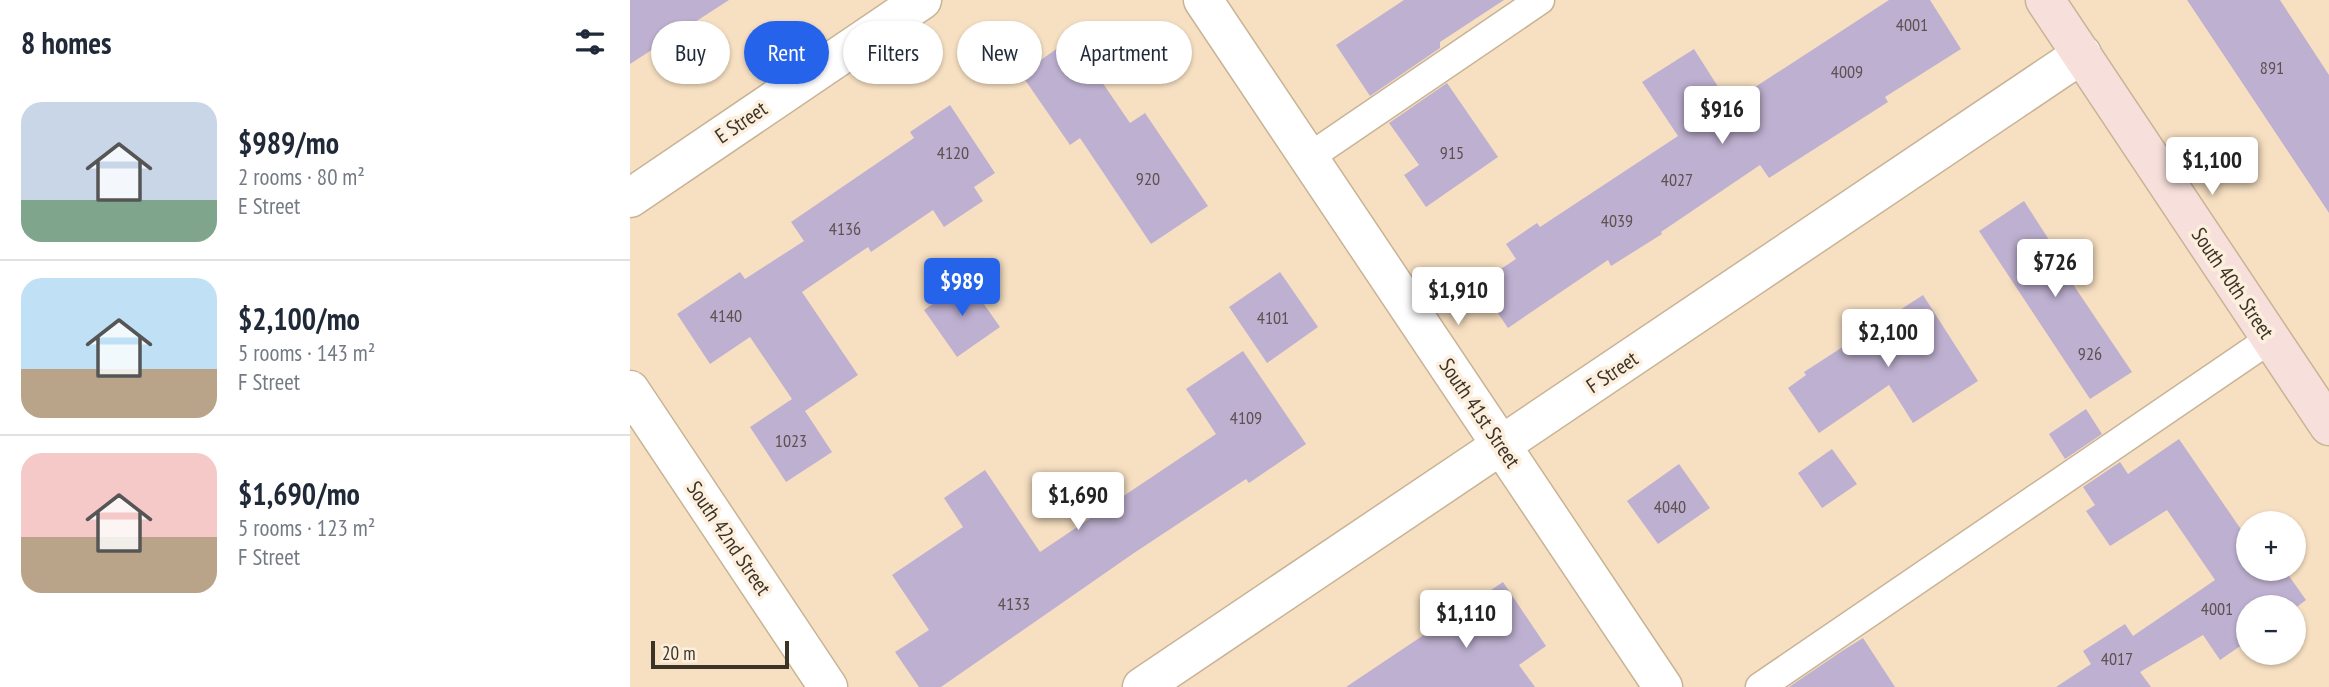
<!DOCTYPE html>
<html lang="en">
<head>
<meta charset="utf-8">
<style>
	body { margin:0; font-family:"PT Sans Narrow",sans-serif; background:#f2f2f3; color:#1f2937; height:100vh; display:flex; flex-direction:column; font-size:26px; white-space:nowrap }
	* { box-sizing:border-box; margin:0 }
	p { font-size:23px; color:#747a83 }
	.icon { flex:none; width:38px; height:38px; fill:none; stroke:currentColor; stroke-width:2; stroke-linecap:round; stroke-linejoin:round }
	.map { position:relative; flex:1; overflow:hidden }
	.side { display:flex; flex-direction:column; background:#fff; width:630px }
	.side>* { flex:none }
	.banner { position:absolute; left:21px; top:21px; width:665px; height:63px; display:flex; gap:14px }
	.tools { position:absolute; left:1606px; top:511px; display:grid; gap:14px }
	.tools a { display:grid; place-items:center; width:70px; height:70px; border-radius:50%; background:#fff; box-shadow:0 2px 5px #0004; font-size:35px }
	.scale { position:absolute; left:21px; bottom:18px; width:138px; box-sizing:border-box; padding-left:7px; border:4px solid #3c3327; border-top:0; font-size:19px; line-height:24px; white-space:nowrap; color:#3c3327; -webkit-text-stroke:5px #fdefdd; paint-order:stroke }
	.price { position:absolute; translate:-50% -60px; padding:0 16px; border-radius:7px; background:#fff; color:#222; font-size:23px; line-height:46px; filter:drop-shadow(0 2px 4px #0008) }
	.price::after { content:''; position:absolute; left:50%; top:42px; width:21px; height:16px; margin-left:-10px; background:inherit; clip-path:polygon(0 0,100% 0,50% 100%) }
	.price.selected { background:#2563eb; color:#fff }
	ul { padding:0; list-style:none }
	li { display:flex; align-items:center; gap:21px; height:175px; padding:0 21px }
	li+li { border-top:2px solid #e0e1e3 }
	li span { display:grid; place-items:center; flex:none; width:196px; height:140px; border-radius:21px; color:#555 }
	li>.icon { margin-inline-start:auto }
	span .icon { width:84px; height:84px; fill:#fffc; stroke-width:1 }
	li b { font-size:30px }
	h2 { display:flex; justify-content:space-between; align-items:center; height:84px; padding:0 21px; font-size:30px }
	.chip { padding:0 24px; border-radius:32px; background:#fff; box-shadow:0 2px 5px #0004; font-size:24px; line-height:63px }
	.chip.selected { background:#2563eb; color:#fff }
	main { display:flex; flex:1; min-height:0 }
	.map>svg:first-child { display:block }
	.building { fill:#beb0d0 }
	.lines { fill:none; stroke-linecap:round; stroke-linejoin:round }
	.lane-casing { stroke:#c9b396; stroke-width:31 }
	.street-casing { stroke:#c9b396; stroke-width:41 }
	.secondary-casing { stroke:#c9b396; stroke-width:41 }
	.lane { stroke:#fff; stroke-width:28 }
	.street { stroke:#fff; stroke-width:38 }
	.secondary { stroke:#f7e0dc; stroke-width:38 }
	.labels { text-anchor:middle; dominant-baseline:central; stroke-width:7; stroke-linejoin:round; paint-order:stroke }
	.number-label { font-size:18px; fill:#5c5251 }
	.street-label { font-size:21px; fill:#3c3327; stroke:#fdefdd }
</style>
</head>
<body>
<main>
<section class="side">
<h2>8 homes<svg class="icon" aria-label="filters" viewBox="0 0 24 24"><path d="M4 7h16M4 17h16"/><circle cx="9" cy="7" r="2"/><circle cx="15" cy="17" r="2"/></svg></h2>
<ul>
<li><span style="background:linear-gradient(#c9d6e8 70%,#7fa58c 0)"><svg class="icon" aria-label="home" viewBox="0 0 24 24"><path d="M3 11l9-7 9 7M6 9v11h12V9"/></svg></span><div><b>$989/mo</b><p>2 rooms · 80 m²</p><p>E Street</p></div></li>
<li><span style="background:linear-gradient(#bfe0f5 65%,#b9a48a 0)"><svg class="icon" aria-label="home" viewBox="0 0 24 24"><path d="M3 11l9-7 9 7M6 9v11h12V9"/></svg></span><div><b>$2,100/mo</b><p>5 rooms · 143 m²</p><p>F Street</p></div></li>
<li><span style="background:linear-gradient(#f6c9c9 60%,#b9a48a 0)"><svg class="icon" aria-label="home" viewBox="0 0 24 24"><path d="M3 11l9-7 9 7M6 9v11h12V9"/></svg></span><div><b>$1,690/mo</b><p>5 rooms · 123 m²</p><p>F Street</p></div></li>
</ul>
</section>
<div class="map">
<svg width="1699" height="687" viewBox="0 0 1699 687">
	<rect width="100%" height="100%" fill="#f7e0c2"/>
	<g class="building">
		<path d="M 0,0 L 99,0 L 0,64 Z"/>
		<path d="M 774,0 L 874,0 L 810,42 L 810,48 L 740,96 L 706,45 Z"/>
		<path d="M 1259,0 L 1300,0 L 1331,49 L 1255,97 L 1258,102 L 1139,178 L 1130,165 L 1031,232 L 1032,234 L 981,266 L 978,260 L 878,328 L 848,284 L 886,259 L 876,244 L 907,223 L 910,227 L 1048,136 L 1012,82 L 1064,49 L 1099,104 Z"/>
		<path d="M 1557,0 L 1650,0 L 1699,75 L 1699,213 Z"/>
		<path d="M 442,38 L 500,123 L 515,113 L 578,206 L 521,244 L 450,138 L 440,145 L 391,74 Z"/>
		<path d="M 817,83 L 868,157 L 796,207 L 774,175 L 789,165 L 759,123 Z"/>
		<path d="M 320,105 L 365,173 L 344,187 L 353,201 L 314,227 L 303,210 L 241,252 L 238,247 L 172,292 L 228,375 L 175,411 L 202,452 L 156,482 L 120,427 L 162,399 L 120,337 L 80,364 L 47,314 L 110,272 L 115,279 L 174,241 L 161,222 L 284,138 L 280,132 Z"/>
		<path d="M 1394,201 L 1436,266 L 1432,268 L 1502,372 L 1460,399 L 1349,231 Z"/>
		<path d="M 650,272 L 688,327 L 637,363 L 599,307 Z"/>
		<path d="M 337,280 L 370,327 L 327,357 L 294,310 Z"/>
		<path d="M 1293,295 L 1348,381 L 1283,423 L 1259,385 L 1189,433 L 1158,388 L 1176,375 L 1174,372 Z"/>
		<path d="M 613,351 L 676,444 L 619,483 L 616,479 L 504,553 L 311,687 L 289,687 L 265,652 L 299,630 L 262,575 L 333,527 L 314,498 L 355,470 L 410,552 L 586,434 L 556,389 Z"/>
		<path d="M 1456,409 L 1472,434 L 1435,459 L 1419,434 Z"/>
		<path d="M 1549,439 L 1619,541 L 1619,569 L 1654,569 L 1676,600 L 1664,609 L 1619,607 L 1619,640 L 1590,660 L 1573,635 L 1510,672 L 1521,687 L 1426,687 L 1461,664 L 1453,651 L 1495,624 L 1503,636 L 1585,580 L 1537,510 L 1480,546 L 1456,511 L 1465,505 L 1453,487 L 1490,462 L 1498,474 Z"/>
		<path d="M 1202,449 L 1227,484 L 1192,508 L 1168,473 Z"/>
		<path d="M 1049,464 L 1080,508 L 1028,544 L 997,501 Z"/>
		<path d="M 873,582 L 916,646 L 889,665 L 905,687 L 716,687 Z"/>
		<path d="M 1233,638 L 1265,687 L 1159,687 L 1212,651 Z"/>
	</g>
	<g class="lines">
		<g class="lane-casing">
			<g id="lane">
				<path d="M 678,158 L 910,0"/>
				<path d="M 1130,687 L 1640,339"/>
			</g>
		</g>
		<g class="street-casing">
			<g id="street">
				<path d="M 573,0 L 1033,687"/>
				<path d="M 0,198 L 292,0"/>
				<path d="M 0,390 L 198,687"/>
				<path d="M 512,687 L 1452,54"/>
			</g>
		</g>
		<g class="secondary-casing">
			<path id="secondary" d="M 1415,0 L 1699,426"/>
		</g>
		<use href="#lane" class="lane"/>
		<use href="#street" class="street"/>
		<use href="#secondary" class="secondary"/>
	</g>
	<g class="labels">
		<g class="number-label">
			<text x="1282" y="24">4001</text>
			<text x="1642" y="67">891</text>
			<text x="1217" y="71">4009</text>
			<text x="323" y="152">4120</text>
			<text x="822" y="152">915</text>
			<text x="518" y="178">920</text>
			<text x="1047" y="179">4027</text>
			<text x="987" y="220">4039</text>
			<text x="215" y="228">4136</text>
			<text x="96" y="315">4140</text>
			<text x="643" y="317">4101</text>
			<text x="1460" y="353">926</text>
			<text x="616" y="417">4109</text>
			<text x="161" y="440">1023</text>
			<text x="1040" y="506">4040</text>
			<text x="384" y="603">4133</text>
			<text x="1587" y="608">4001</text>
			<text x="1487" y="658">4017</text>
		</g>
		<g class="street-label">
			<text transform="translate(111 122) rotate(-34)">E Street</text>
			<text transform="translate(1603 283) rotate(56)">South 40th Street</text>
			<text transform="translate(982 372) rotate(-34)">F Street</text>
			<text transform="translate(850 413) rotate(56)">South 41st Street</text>
			<text transform="translate(99 538) rotate(56)">South 42nd Street</text>
		</g>
	</g>
</svg>
<div class="tools">
<a>+</a>
<a>−</a>
</div>
<div class="scale">20 m</div>
<b class="price" style="left:1092px;top:146px">$916</b>
<b class="price" style="left:1582px;top:197px">$1,100</b>
<b class="price" style="left:1425px;top:299px">$726</b>
<b class="price selected" style="left:332px;top:318px">$989</b>
<b class="price" style="left:828px;top:327px">$1,910</b>
<b class="price" style="left:1258px;top:369px">$2,100</b>
<b class="price" style="left:448px;top:532px">$1,690</b>
<b class="price" style="left:836px;top:650px">$1,110</b>
<div class="banner">
<a class="chip">Buy</a>
<a class="chip selected">Rent</a>
<a class="chip">Filters</a>
<a class="chip">New</a>
<a class="chip">Apartment</a>
</div>
</div>
</main>
</body>
</html>
